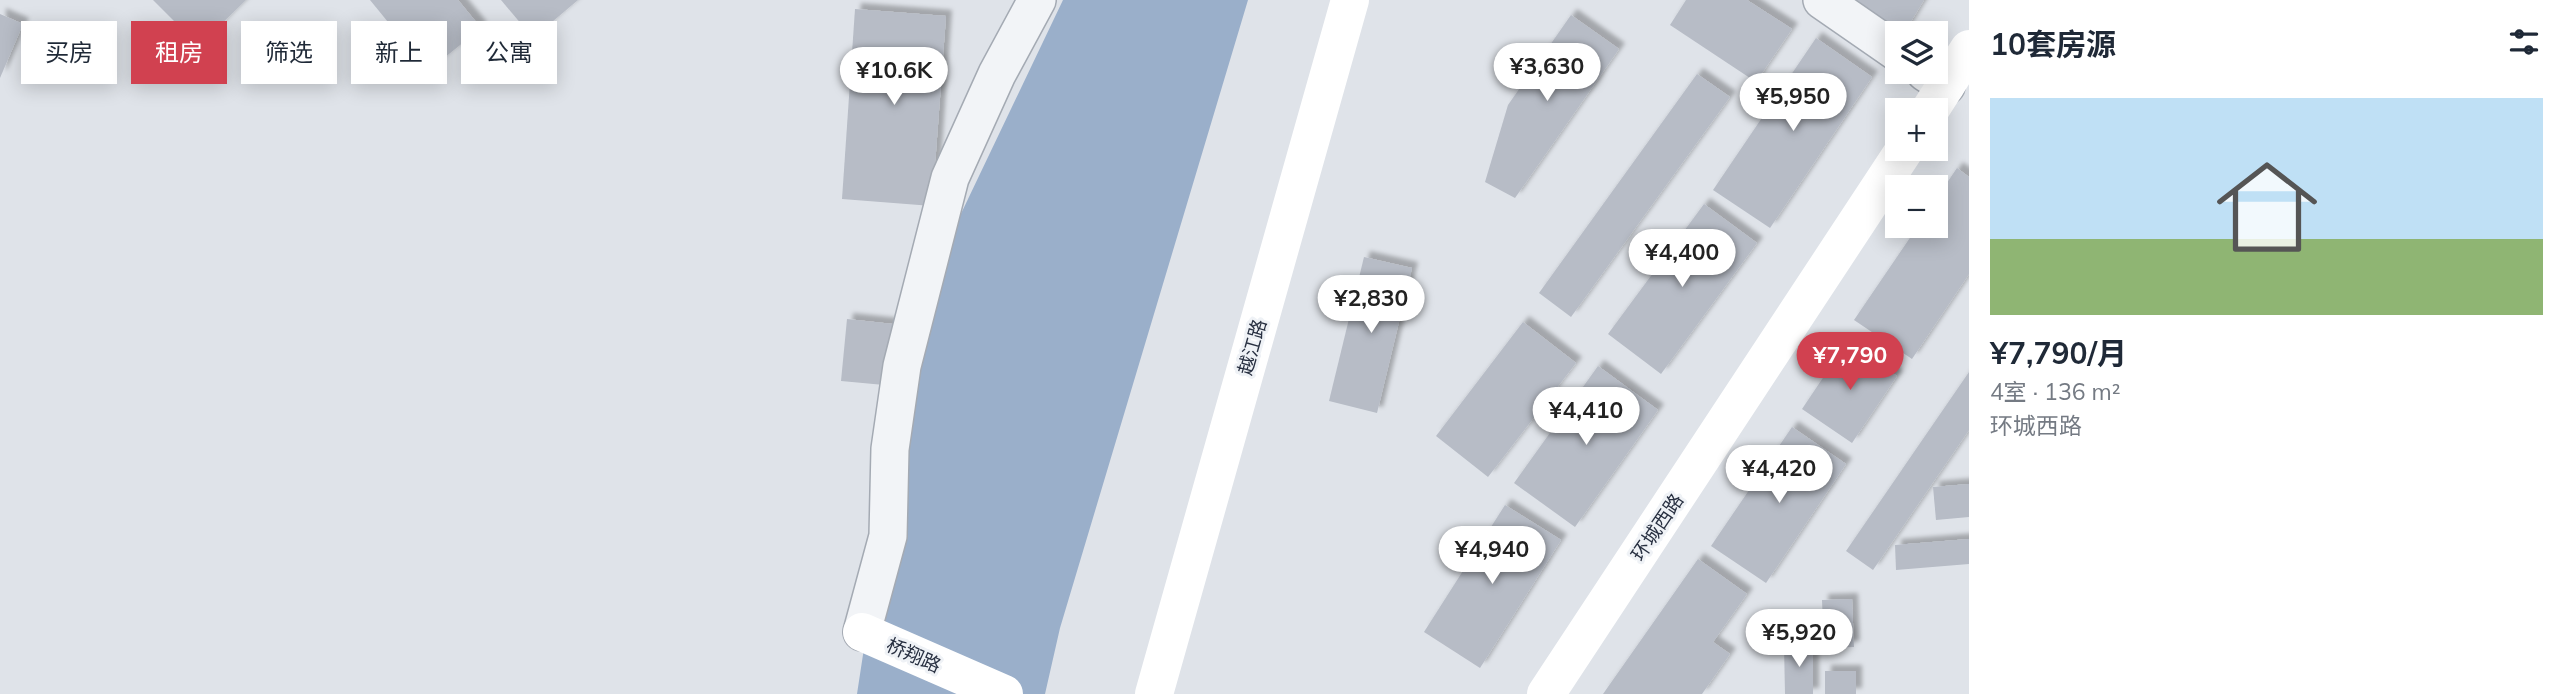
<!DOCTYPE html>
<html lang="zh">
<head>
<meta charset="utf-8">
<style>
	body { margin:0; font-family:Mulish,"Noto Sans SC",sans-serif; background:#f2f2f3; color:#1f2937; height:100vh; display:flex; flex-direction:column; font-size:26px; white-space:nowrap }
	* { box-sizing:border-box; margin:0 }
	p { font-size:23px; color:#747a83 }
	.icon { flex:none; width:38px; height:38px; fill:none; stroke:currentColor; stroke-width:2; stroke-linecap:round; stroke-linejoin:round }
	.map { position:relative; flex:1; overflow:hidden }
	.drawer { display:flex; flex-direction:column; background:#fff; width:595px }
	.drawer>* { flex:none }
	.banner { position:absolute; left:21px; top:21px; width:665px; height:63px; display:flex; gap:14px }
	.fabs { position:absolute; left:1885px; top:21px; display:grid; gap:14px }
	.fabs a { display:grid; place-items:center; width:63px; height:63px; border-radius:0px; background:#fff; box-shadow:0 4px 18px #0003; font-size:35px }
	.price { position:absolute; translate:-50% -60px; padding:0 16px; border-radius:24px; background:#fff; color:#222; font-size:23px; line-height:46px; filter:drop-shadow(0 2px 4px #0008) }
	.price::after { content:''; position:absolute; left:50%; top:42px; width:21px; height:16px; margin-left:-10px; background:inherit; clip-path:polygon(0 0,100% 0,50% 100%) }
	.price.current { background:#d14150; color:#fff }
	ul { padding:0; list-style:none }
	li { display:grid; align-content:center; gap:14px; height:371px; padding:0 21px }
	li span { display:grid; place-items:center; height:217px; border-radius:0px; color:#555 }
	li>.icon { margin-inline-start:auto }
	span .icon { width:126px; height:126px; fill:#fffc; stroke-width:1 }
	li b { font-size:30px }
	h2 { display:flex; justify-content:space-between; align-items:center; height:84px; padding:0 21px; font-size:30px }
	.chip { padding:0 24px; border-radius:0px; background:#fff; box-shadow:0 4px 18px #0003; font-size:24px; line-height:63px }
	.chip.current { background:#d14150; color:#fff }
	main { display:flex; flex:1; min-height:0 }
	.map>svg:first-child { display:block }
	.water { fill:#9aafca }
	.building { fill:#b7bcc6; filter:url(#shadow) }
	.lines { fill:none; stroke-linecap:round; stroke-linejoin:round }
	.street-casing { stroke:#a4aab3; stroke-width:40 }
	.street { stroke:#f2f4f7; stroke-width:37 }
	.secondary { stroke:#fff; stroke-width:38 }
	.labels { text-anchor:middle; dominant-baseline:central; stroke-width:6; stroke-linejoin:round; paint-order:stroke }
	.street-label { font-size:19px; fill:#283041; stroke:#eff2f6 }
</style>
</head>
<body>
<main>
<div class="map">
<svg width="1969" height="694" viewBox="0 0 1969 694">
	<defs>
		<filter id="shadow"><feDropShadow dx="6" dy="-6" stdDeviation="2" flood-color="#0004"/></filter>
	</defs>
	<rect width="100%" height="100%" fill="#dfe3e9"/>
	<path class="water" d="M 1063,0 L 1248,0 L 1060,628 L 1045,694 L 857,694 L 916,308 Z"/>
	<g class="building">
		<path d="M 153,0 L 246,0 L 199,46 Z"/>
		<path d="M 370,0 L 458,0 L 481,28 L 428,71 Z"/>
		<path d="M 501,0 L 578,0 L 533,38 Z"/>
		<path d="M 1686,0 L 1747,0 L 1792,29 L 1756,82 L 1670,25 Z"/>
		<path d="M 1841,0 L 1924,0 L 1904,33 L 1897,33 Z"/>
		<path d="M 855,9 L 946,16 L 932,206 L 842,199 Z"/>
		<path d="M 0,14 L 23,24 L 0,78 Z"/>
		<path d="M 1571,15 L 1619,49 L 1515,198 L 1485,182 L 1508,105 Z"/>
		<path d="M 1816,38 L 1872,77 L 1770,228 L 1713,190 Z"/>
		<path d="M 1697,74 L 1730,97 L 1571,317 L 1539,293 Z"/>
		<path d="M 1957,168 L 1969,177 L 1969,274 L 1912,359 L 1854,320 L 1918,226 L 1936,226 L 1936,199 Z"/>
		<path d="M 1704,204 L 1757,243 L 1661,374 L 1608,334 Z"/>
		<path d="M 1364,257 L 1412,268 L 1377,413 L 1329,401 Z"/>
		<path d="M 847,319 L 902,325 L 895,386 L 841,381 Z"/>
		<path d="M 1523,322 L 1576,363 L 1488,477 L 1436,436 Z"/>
		<path d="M 1847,342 L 1897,376 L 1852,443 L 1802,409 Z"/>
		<path d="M 1598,366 L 1658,410 L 1575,527 L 1514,483 Z"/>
		<path d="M 1969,372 L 1969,430 L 1873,570 L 1846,551 Z"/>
		<path d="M 1792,427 L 1846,464 L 1766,583 L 1711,546 Z"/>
		<path d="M 1969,484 L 1969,517 L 1936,520 L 1933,487 Z"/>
		<path d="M 1505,505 L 1561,540 L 1480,668 L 1424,632 Z"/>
		<path d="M 1969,539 L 1969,564 L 1896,570 L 1895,545 Z"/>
		<path d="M 1698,559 L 1747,594 L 1713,642 L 1730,654 L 1702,694 L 1603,694 Z"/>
		<path d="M 1852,599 L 1854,647 L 1824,648 L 1822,600 Z"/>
		<path d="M 1784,645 L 1813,645 L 1813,694 L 1785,694 Z"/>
		<rect x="1825" y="671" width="31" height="23"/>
	</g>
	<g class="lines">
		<g class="street-casing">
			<g id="street">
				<path d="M 1822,0 L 1897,52"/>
				<path d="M 1925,72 L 1946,86"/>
				<path d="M 862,632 L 888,536 L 890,449 L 902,366 L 950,178 L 997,74 L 1037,0"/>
			</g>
		</g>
		<use href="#street" class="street"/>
		<g class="secondary">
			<path d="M 1930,110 L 1969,49"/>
			<path d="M 862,632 L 1004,694"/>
			<path d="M 1154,694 L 1350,0"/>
			<path d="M 1546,694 L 1905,149"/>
		</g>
	</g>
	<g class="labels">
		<g class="street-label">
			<text transform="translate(1252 347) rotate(-74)">越江路</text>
			<text transform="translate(1657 527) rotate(-56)">环城西路</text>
			<text transform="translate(914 655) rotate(24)">桥翔路</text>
		</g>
	</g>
</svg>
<div class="fabs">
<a><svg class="icon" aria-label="layers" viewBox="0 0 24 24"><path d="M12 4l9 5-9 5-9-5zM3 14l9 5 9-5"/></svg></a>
<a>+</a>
<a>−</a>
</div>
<b class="price" style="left:1547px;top:103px">¥3,630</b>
<b class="price" style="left:894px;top:107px">¥10.6K</b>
<b class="price" style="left:1793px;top:133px">¥5,950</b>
<b class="price" style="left:1682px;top:289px">¥4,400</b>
<b class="price" style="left:1371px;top:335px">¥2,830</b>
<b class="price current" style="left:1850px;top:392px">¥7,790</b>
<b class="price" style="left:1586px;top:447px">¥4,410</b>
<b class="price" style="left:1779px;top:505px">¥4,420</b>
<b class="price" style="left:1492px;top:586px">¥4,940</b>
<b class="price" style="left:1799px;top:669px">¥5,920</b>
<div class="banner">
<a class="chip">买房</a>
<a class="chip current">租房</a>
<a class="chip">筛选</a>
<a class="chip">新上</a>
<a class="chip">公寓</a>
</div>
</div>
<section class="drawer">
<h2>10套房源<svg class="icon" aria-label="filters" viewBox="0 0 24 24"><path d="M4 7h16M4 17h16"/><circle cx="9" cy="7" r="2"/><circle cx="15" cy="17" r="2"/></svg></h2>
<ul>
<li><span style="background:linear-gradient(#bfe0f5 65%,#8fb573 0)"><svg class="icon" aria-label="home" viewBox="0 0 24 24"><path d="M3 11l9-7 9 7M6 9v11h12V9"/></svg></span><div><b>¥7,790/月</b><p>4室 · 136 m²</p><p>环城西路</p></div></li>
</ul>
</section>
</main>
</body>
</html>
